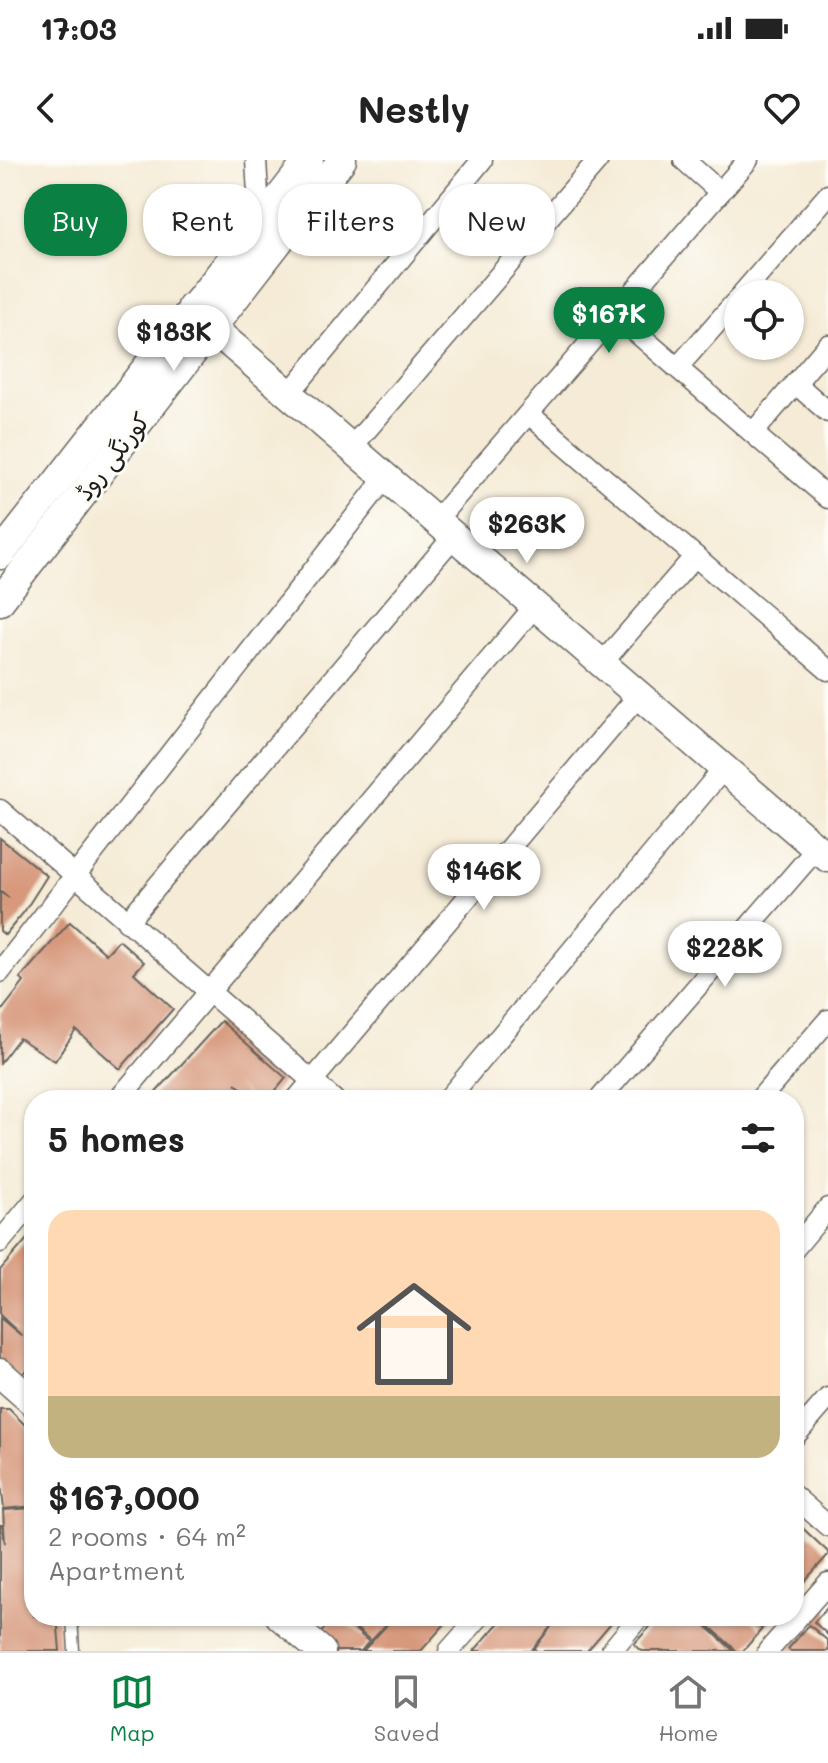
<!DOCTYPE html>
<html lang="en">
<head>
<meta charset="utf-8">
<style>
	body { margin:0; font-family:Mali,"Playpen Sans Arabic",sans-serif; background:#f6f6f6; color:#222; height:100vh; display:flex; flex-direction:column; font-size:30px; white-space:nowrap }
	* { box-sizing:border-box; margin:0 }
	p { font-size:26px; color:#767676 }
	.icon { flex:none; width:44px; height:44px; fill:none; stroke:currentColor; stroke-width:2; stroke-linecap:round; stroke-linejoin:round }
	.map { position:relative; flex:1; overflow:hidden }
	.drawer { position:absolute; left:24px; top:930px; width:780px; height:536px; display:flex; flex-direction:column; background:#fff; border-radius:32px; box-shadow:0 2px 6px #0004 }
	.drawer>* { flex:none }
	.hud { position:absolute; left:24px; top:24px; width:780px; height:72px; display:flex; gap:16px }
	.tools { position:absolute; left:724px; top:120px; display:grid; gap:16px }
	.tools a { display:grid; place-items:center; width:80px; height:80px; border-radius:50%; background:#fff; box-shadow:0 2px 6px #0004; font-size:40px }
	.price { position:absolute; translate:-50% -68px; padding:0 18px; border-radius:28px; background:#fff; color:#222; font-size:26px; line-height:52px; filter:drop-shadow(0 2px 4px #0008) }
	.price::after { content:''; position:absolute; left:50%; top:48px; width:24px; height:18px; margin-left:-12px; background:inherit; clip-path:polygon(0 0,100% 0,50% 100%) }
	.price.active { background:#0b8043; color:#fff }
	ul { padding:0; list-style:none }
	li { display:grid; align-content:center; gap:16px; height:424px; padding:0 24px }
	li+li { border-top:2px solid #e0e0e0 }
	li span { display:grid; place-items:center; height:248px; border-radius:24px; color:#555 }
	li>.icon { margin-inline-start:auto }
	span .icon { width:144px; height:144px; fill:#fffc; stroke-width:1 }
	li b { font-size:34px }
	h2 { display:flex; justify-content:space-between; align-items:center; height:96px; padding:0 24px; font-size:34px }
	.pill { padding:0 28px; border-radius:32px; background:#fff; box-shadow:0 2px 6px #0004; font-size:28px; line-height:72px }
	.pill.active { background:#0b8043; color:#fff }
	.status { display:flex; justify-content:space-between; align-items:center; height:56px; padding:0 40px; background:#fff; direction:ltr }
	.status svg { height:22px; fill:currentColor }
	header { display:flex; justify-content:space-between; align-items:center; height:104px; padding:0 24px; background:#fff; font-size:36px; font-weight:700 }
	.dock { display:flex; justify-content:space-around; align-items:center; height:112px; border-top:2px solid #e0e0e0; background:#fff; font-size:22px; color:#767676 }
	.dock a { display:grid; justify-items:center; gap:4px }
	.dock .active { color:#0b8043 }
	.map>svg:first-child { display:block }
	.building { fill:#d7987c }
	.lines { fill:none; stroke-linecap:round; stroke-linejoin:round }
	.lane-casing { stroke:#68645d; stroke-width:13 }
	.street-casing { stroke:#68645d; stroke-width:23 }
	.secondary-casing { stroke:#68645d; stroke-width:31 }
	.lane { stroke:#fff; stroke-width:10 }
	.street { stroke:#fff; stroke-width:20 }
	.secondary { stroke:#fff; stroke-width:28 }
	.labels { text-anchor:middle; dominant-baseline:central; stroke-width:6; stroke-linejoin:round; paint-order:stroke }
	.street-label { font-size:24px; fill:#1c1c1c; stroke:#fdfcf7 }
</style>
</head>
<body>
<div class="status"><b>17:03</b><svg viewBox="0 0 49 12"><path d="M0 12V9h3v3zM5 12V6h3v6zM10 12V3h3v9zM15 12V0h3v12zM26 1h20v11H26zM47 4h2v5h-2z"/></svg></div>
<header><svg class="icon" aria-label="back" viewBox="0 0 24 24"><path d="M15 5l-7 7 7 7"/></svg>Nestly<svg class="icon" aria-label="heart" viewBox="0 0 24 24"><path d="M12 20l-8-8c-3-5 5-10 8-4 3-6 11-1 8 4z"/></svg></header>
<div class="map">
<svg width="828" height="1491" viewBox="0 0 828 1491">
	<rect width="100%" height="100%" fill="#fdfcf7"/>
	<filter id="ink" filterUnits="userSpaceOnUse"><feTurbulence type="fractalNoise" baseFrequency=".0125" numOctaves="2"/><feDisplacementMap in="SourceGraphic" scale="16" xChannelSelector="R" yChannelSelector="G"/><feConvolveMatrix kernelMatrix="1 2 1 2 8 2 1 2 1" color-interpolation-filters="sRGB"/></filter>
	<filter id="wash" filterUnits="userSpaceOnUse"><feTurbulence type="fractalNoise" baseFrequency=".006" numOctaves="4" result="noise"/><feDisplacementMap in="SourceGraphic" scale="32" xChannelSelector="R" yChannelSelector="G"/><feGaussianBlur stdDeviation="1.8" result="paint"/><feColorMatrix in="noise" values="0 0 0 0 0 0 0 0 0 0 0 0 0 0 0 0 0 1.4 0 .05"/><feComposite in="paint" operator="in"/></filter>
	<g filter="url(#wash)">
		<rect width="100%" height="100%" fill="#f5ebd6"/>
		<g id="blocks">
			<g class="building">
				<path d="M 0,678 L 47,716 L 24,752 L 5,775 L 0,771 L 0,732 L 9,738 L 0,730 Z"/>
				<path d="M 70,762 L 106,794 L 119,780 L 144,802 L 134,813 L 173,849 L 120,909 L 76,870 L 55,901 L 19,878 L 0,903 L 0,853 L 24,822 L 20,818 Z"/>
				<path d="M 221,861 L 286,918 L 268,940 L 254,940 L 235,923 L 252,940 L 149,940 Z"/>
				<path d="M 34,1071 L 34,1202 L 19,1219 L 0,1202 L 0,1158 L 22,1176 L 0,1155 L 0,1110 Z"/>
				<path d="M 0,1249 L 9,1249 L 34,1274 L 34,1346 L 4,1349 L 0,1316 Z"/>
				<path d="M 34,1348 L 34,1456 L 57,1456 L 60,1491 L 0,1491 L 0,1365 L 2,1365 L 5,1383 L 3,1350 Z"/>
				<path d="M 794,1360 L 828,1392 L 828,1395 L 794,1433 Z"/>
				<path d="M 828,1447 L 828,1475 L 814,1462 Z"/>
				<path d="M 336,1456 L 340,1456 L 369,1482 L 361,1491 L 330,1491 L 316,1478 Z"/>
				<path d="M 342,1456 L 452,1456 L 421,1491 L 363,1491 L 393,1458 L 371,1481 Z"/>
				<path d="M 501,1456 L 617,1456 L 587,1491 L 537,1491 L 534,1489 L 554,1463 L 531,1491 L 474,1491 L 503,1458 Z"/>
				<path d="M 660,1456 L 747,1456 L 762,1469 L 743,1491 L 737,1491 L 709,1466 L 707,1467 L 734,1491 L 642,1491 L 634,1484 Z"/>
				<path d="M 751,1456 L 774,1456 L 764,1467 Z"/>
				<path d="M 809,1465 L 828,1481 L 828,1491 L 790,1491 L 788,1489 Z"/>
			</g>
		</g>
	</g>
	<g filter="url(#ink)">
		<use href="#blocks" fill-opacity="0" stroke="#68645d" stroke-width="2"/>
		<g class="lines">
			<g class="lane-casing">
				<path id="lane" d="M 72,1456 L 74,1491"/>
			</g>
			<g class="street-casing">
				<g id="street">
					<path d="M 256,0 L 260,68"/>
					<path d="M 684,0 L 720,32"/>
					<path d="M 742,134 L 828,35"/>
					<path d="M 615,154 L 828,338"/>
					<path d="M 677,208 L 738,139"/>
					<path d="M 795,223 L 828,252"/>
					<path d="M 289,234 L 482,0"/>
					<path d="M 529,254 L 828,510"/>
					<path d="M 753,273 L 828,185"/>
					<path d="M 351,288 L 598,0"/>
					<path d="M 436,360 L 748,0"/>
					<path d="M 602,503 L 695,396"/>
					<path d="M 0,650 L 334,940"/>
					<path d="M 127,762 L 454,376"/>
					<path d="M 0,812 L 386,317"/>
					<path d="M 118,940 L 535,446"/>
					<path d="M 296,940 L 639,535"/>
					<path d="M 447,940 L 724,608"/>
					<path d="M 599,940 L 817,688"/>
					<path d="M 759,940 L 828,860"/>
					<path d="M 0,1082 L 34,1041"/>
					<path d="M 794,1089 L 828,1048"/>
					<path d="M 794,1277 L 828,1238"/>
					<path d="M 794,1336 L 828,1366"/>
					<path d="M 298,1472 L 312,1456"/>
					<path d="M 449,1491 L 480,1456"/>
					<path d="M 611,1491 L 640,1456"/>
					<path d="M 768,1491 L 828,1423"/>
				</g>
			</g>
			<g class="secondary-casing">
				<g id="secondary">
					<path d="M 192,147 L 211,167 L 828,698"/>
					<path d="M 0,395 L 309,0"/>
					<path d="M 0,441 L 342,0"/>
					<path d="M 0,1213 L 34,1243"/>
					<path d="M 280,1456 L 321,1491"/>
				</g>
			</g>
			<use href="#lane" class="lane"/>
			<use href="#street" class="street"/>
			<use href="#secondary" class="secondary"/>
		</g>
	</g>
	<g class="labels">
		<g class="street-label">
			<text transform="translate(112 296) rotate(-52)">کورنگی روڈ</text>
		</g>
	</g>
</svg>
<div class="tools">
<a><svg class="icon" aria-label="locate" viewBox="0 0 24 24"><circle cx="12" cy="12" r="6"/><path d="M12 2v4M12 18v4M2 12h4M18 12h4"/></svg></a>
</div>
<b class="price active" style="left:609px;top:195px">$167K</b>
<b class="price" style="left:174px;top:213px">$183K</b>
<b class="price" style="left:527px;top:405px">$263K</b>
<b class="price" style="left:484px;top:752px">$146K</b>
<b class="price" style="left:725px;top:829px">$228K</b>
<div class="hud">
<a class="pill active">Buy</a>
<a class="pill">Rent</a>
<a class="pill">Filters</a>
<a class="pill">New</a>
</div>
<section class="drawer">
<h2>5 homes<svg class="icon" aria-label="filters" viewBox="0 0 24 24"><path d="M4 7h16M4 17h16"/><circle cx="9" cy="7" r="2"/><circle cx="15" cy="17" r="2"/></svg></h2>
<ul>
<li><span style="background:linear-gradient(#ffd9b3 75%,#c2b280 0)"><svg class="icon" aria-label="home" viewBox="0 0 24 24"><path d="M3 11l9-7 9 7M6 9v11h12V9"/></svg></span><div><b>$167,000</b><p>2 rooms · 64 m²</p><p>Apartment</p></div></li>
</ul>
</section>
</div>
<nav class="dock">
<a class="active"><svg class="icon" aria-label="map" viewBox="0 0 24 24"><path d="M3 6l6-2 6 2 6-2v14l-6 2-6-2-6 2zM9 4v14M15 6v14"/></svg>Map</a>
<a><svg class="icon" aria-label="saved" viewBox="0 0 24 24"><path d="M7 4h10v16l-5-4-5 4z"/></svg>Saved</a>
<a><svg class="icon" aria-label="home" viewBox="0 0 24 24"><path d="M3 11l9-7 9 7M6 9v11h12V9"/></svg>Home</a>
</nav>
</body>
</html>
